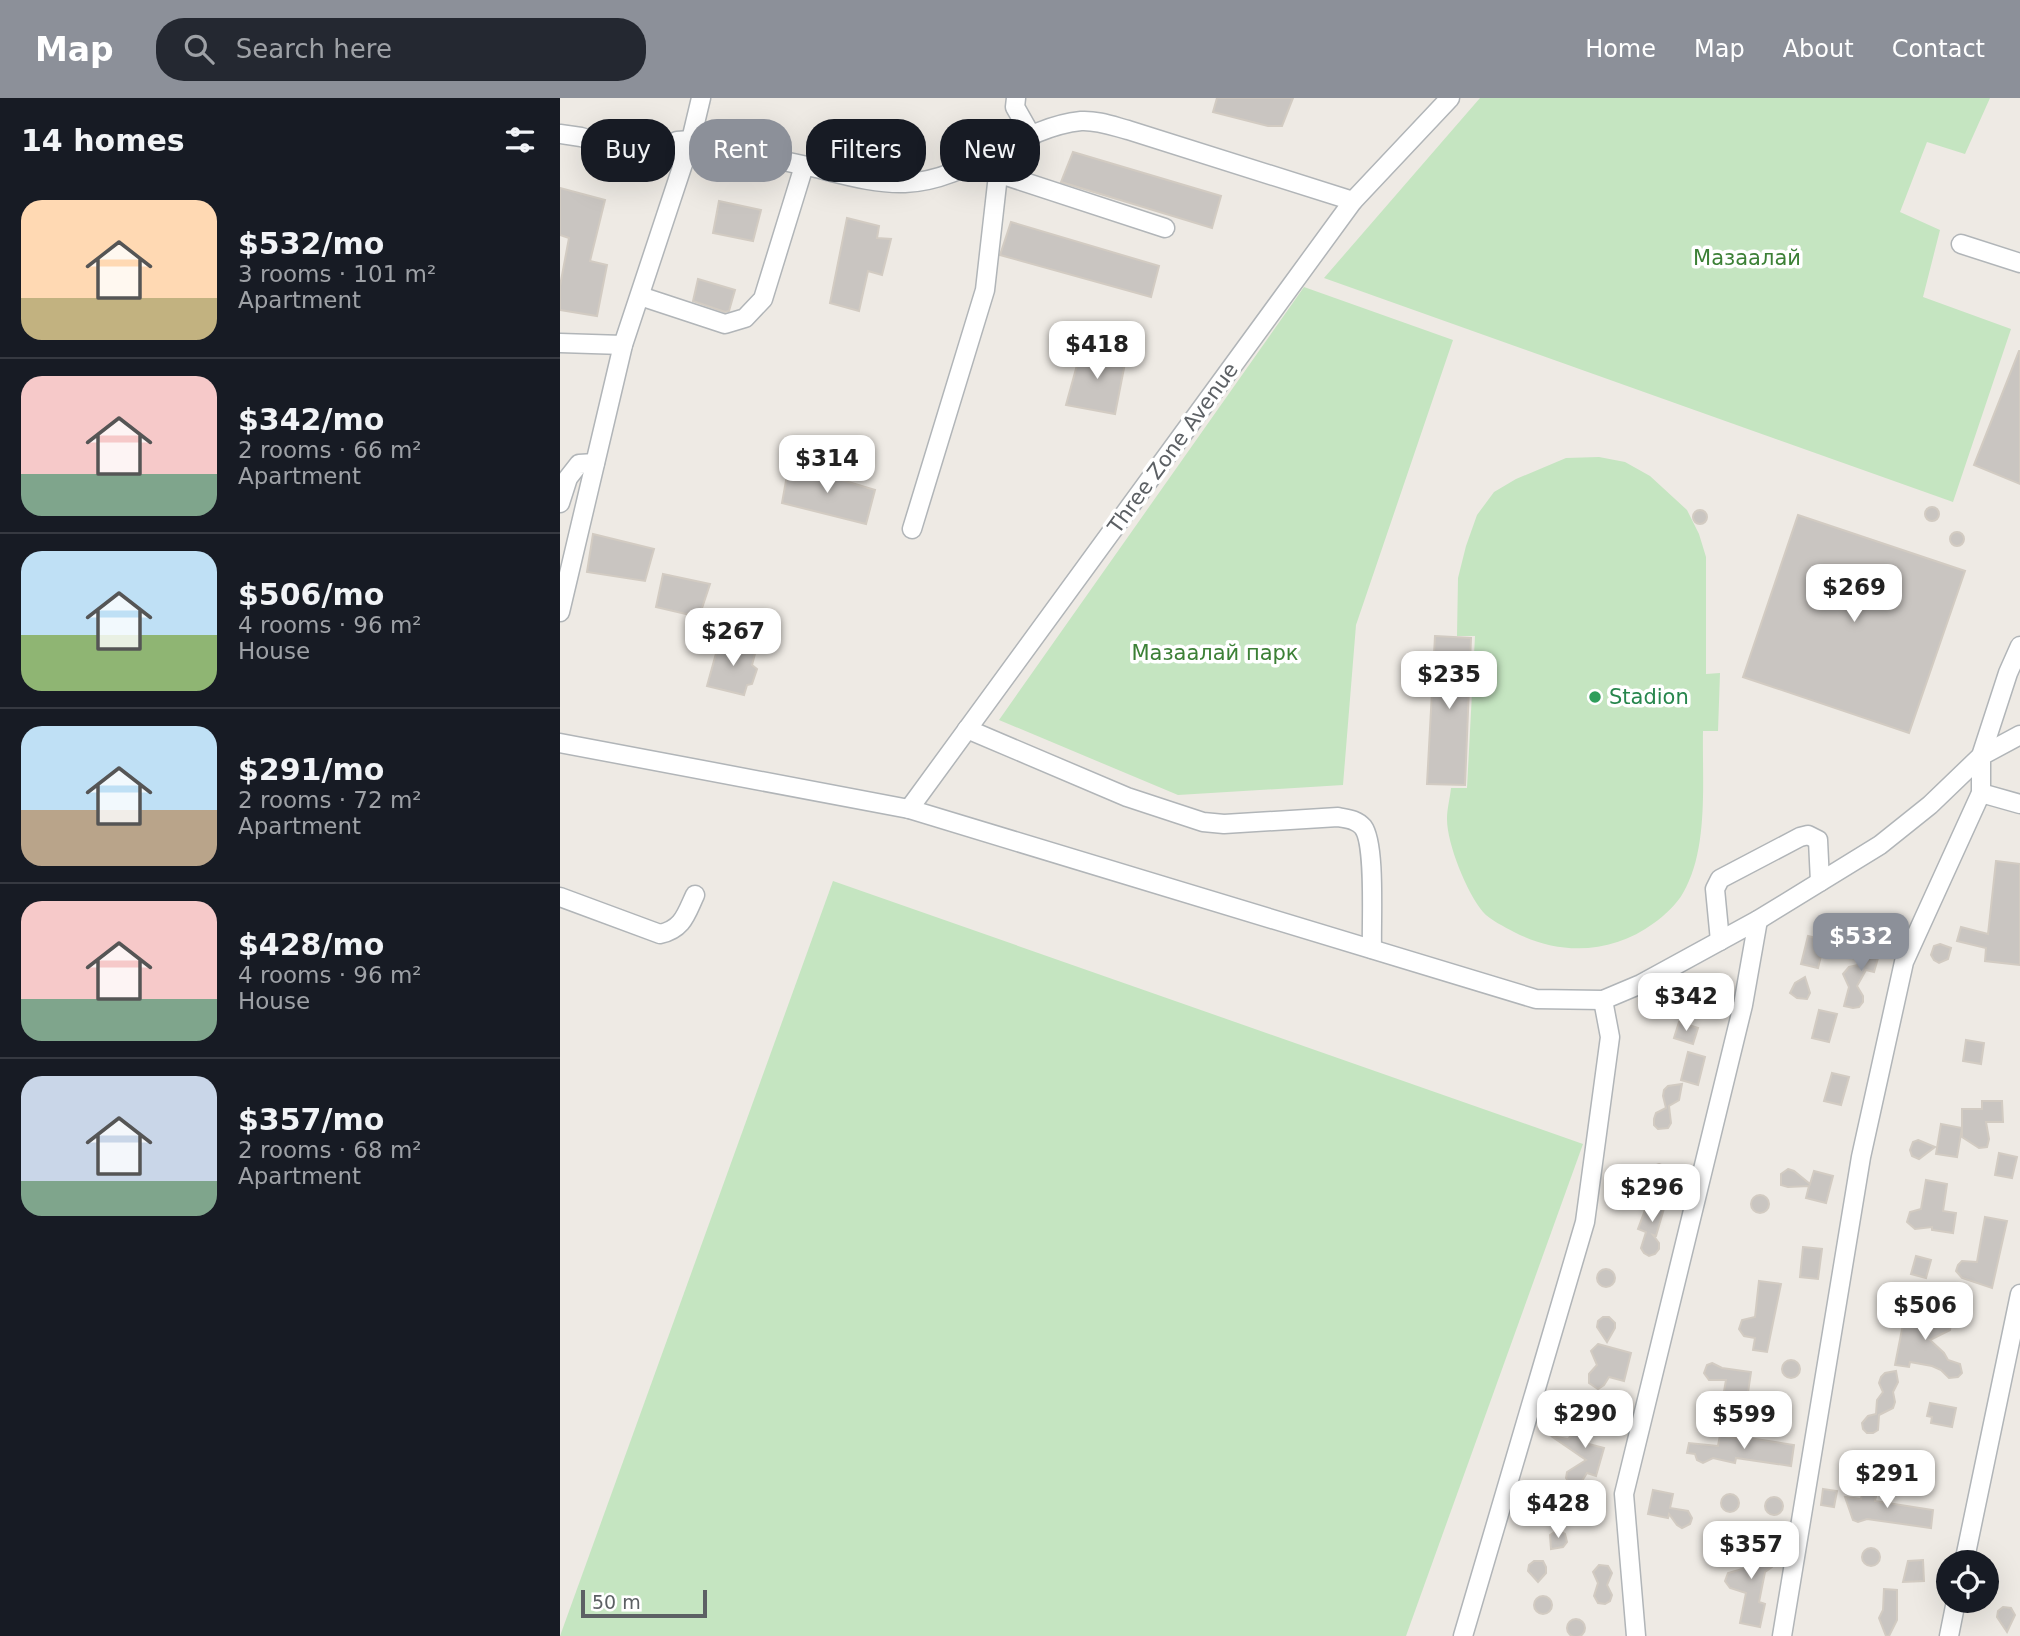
<!DOCTYPE html>
<html lang="en">
<head>
<meta charset="utf-8">
<style>
	body { margin:0; font-family:"DejaVu Sans",sans-serif; background:#242831; color:#f1f3f6; height:100vh; display:flex; flex-direction:column; font-size:26px; white-space:nowrap }
	* { box-sizing:border-box; margin:0 }
	p { font-size:23px; color:#9ea1a6 }
	.icon { flex:none; width:38px; height:38px; fill:none; stroke:currentColor; stroke-width:2; stroke-linecap:round; stroke-linejoin:round }
	.map { position:relative; flex:1; overflow:hidden }
	.drawer { display:flex; flex-direction:column; background:#171b24; width:560px }
	.drawer>* { flex:none }
	.hud { position:absolute; left:21px; top:21px; width:665px; height:63px; display:flex; gap:14px }
	.buttons { position:absolute; left:1376px; top:1452px; display:grid; gap:14px }
	.buttons a { display:grid; place-items:center; width:63px; height:63px; border-radius:50%; background:#171b24; box-shadow:0 7px 28px #0002; font-size:35px }
	.scale { position:absolute; left:21px; bottom:18px; width:126px; box-sizing:border-box; padding-left:7px; border:4px solid #5c6064; border-top:0; font-size:19px; line-height:24px; white-space:nowrap; color:#5c6064; -webkit-text-stroke:5px #fff; paint-order:stroke }
	.price { position:absolute; translate:-50% -60px; padding:0 16px; border-radius:14px; background:#fff; color:#222; font-size:23px; line-height:46px; filter:drop-shadow(0 2px 4px #0008) }
	.price::after { content:''; position:absolute; left:50%; top:42px; width:21px; height:16px; margin-left:-10px; background:inherit; clip-path:polygon(0 0,100% 0,50% 100%) }
	.price.current { background:#8c9099; color:#fff }
	ul { padding:0; list-style:none }
	li { display:flex; align-items:center; gap:21px; height:175px; padding:0 21px }
	li+li { border-top:2px solid #363941 }
	li span { display:grid; place-items:center; flex:none; width:196px; height:140px; border-radius:21px; color:#555 }
	li>.icon { margin-inline-start:auto }
	span .icon { width:84px; height:84px; fill:#fffc; stroke-width:1 }
	li b { font-size:30px }
	h2 { display:flex; justify-content:space-between; align-items:center; height:84px; padding:0 21px; font-size:30px }
	.chip { padding:0 24px; border-radius:28px; background:#171b24; box-shadow:0 7px 28px #0002; font-size:24px; line-height:63px }
	.chip.current { background:#8c9099; color:#fff }
	header { display:flex; align-items:center; gap:42px; box-sizing:border-box; height:98px; padding:0 35px; background:#8c9099; color:#fff }
	header strong { font-size:33px }
	nav { display:flex; gap:38px; margin-inline-start:auto; font-size:24px }
	.search { width:490px; height:63px; background:#242831; display:flex; align-items:center; gap:18px; box-sizing:border-box; padding:0 24px; border-radius:28px; color:#9ea1a6; font-size:26px }
	main { display:flex; flex:1; min-height:0 }
	.map>svg:first-child { display:block }
	.green { fill:#c5e5c1 }
	.building { fill:#c9c5c1; stroke:#d2cbc2; stroke-width:2 }
	.lines { fill:none; stroke-linecap:round; stroke-linejoin:round }
	.minor-casing { stroke:#b1b5b8; stroke-width:21 }
	.minor { stroke:#fff; stroke-width:18 }
	.leisure-dot { fill:#2e9e5b; stroke:#fff; stroke-width:2.5 }
	.labels { text-anchor:middle; dominant-baseline:central; stroke-width:7; stroke-linejoin:round; paint-order:stroke }
	.park-label { font-size:21px; fill:#3c8036; stroke:#fff }
	.street-label { font-size:21px; fill:#5c6064; stroke:#fff }
	.leisure-label { font-size:21px; fill:#27864d; stroke:#fff; text-anchor:start }
</style>
</head>
<body>
<header>
<strong>Map</strong>
<div class="search"><svg class="icon" aria-label="search" viewBox="0 0 24 24"><circle cx="10" cy="10" r="6"/><path d="M15 15l6 6"/></svg>Search here</div>
<nav><a>Home</a><a>Map</a><a>About</a><a>Contact</a></nav>
</header>
<main>
<section class="drawer">
<h2>14 homes<svg class="icon" aria-label="filters" viewBox="0 0 24 24"><path d="M4 7h16M4 17h16"/><circle cx="9" cy="7" r="2"/><circle cx="15" cy="17" r="2"/></svg></h2>
<ul>
<li><span style="background:linear-gradient(#ffd9b3 70%,#c2b280 0)"><svg class="icon" aria-label="home" viewBox="0 0 24 24"><path d="M3 11l9-7 9 7M6 9v11h12V9"/></svg></span><div><b>$532/mo</b><p>3 rooms · 101 m²</p><p>Apartment</p></div></li>
<li><span style="background:linear-gradient(#f6c9c9 70%,#7fa58c 0)"><svg class="icon" aria-label="home" viewBox="0 0 24 24"><path d="M3 11l9-7 9 7M6 9v11h12V9"/></svg></span><div><b>$342/mo</b><p>2 rooms · 66 m²</p><p>Apartment</p></div></li>
<li><span style="background:linear-gradient(#bfe0f5 60%,#8fb573 0)"><svg class="icon" aria-label="home" viewBox="0 0 24 24"><path d="M3 11l9-7 9 7M6 9v11h12V9"/></svg></span><div><b>$506/mo</b><p>4 rooms · 96 m²</p><p>House</p></div></li>
<li><span style="background:linear-gradient(#bfe0f5 60%,#b9a48a 0)"><svg class="icon" aria-label="home" viewBox="0 0 24 24"><path d="M3 11l9-7 9 7M6 9v11h12V9"/></svg></span><div><b>$291/mo</b><p>2 rooms · 72 m²</p><p>Apartment</p></div></li>
<li><span style="background:linear-gradient(#f6c9c9 70%,#7fa58c 0)"><svg class="icon" aria-label="home" viewBox="0 0 24 24"><path d="M3 11l9-7 9 7M6 9v11h12V9"/></svg></span><div><b>$428/mo</b><p>4 rooms · 96 m²</p><p>House</p></div></li>
<li><span style="background:linear-gradient(#c9d6e8 75%,#7fa58c 0)"><svg class="icon" aria-label="home" viewBox="0 0 24 24"><path d="M3 11l9-7 9 7M6 9v11h12V9"/></svg></span><div><b>$357/mo</b><p>2 rooms · 68 m²</p><p>Apartment</p></div></li>
</ul>
</section>
<div class="map">
<svg width="1460" height="1538" viewBox="0 0 1460 1538">
	<rect width="100%" height="100%" fill="#eeeae4"/>
	<g class="green">
		<path d="M 920,0 L 1430,0 L 1405,56 L 1367,44 L 1340,114 L 1380,132 L 1363,199 L 1451,231 L 1393,404 L 764,180 Z"/>
		<path d="M 744,189 L 893,242 L 796,527 L 783,687 L 618,697 L 439,622 Z"/>
		<path d="M 1039,359 L 1065,364 L 1090,378 L 1127,412 L 1139,436 L 1146,459 L 1146,576 L 1160,575 L 1158,633 L 1143,633 C 1142,683 1149,751 1123,795 C 1117,806 1104,818 1094,825 C 1052,856 1000,858 954,834 C 945,829 930,822 923,814 C 907,795 887,746 887,721 C 887,711 890,700 891,690 L 907,690 L 915,538 L 897,538 L 898,480 L 906,448 L 917,417 L 934,394 L 956,381 L 1006,360 Z"/>
		<path d="M 273,783 L 1023,1046 L 846,1538 L 0,1538 Z"/>
	</g>
	<g class="building">
		<path d="M 657,0 L 733,0 L 722,28 L 708,28 L 653,14 Z"/>
		<path d="M 513,54 L 661,98 L 652,130 L 501,84 Z"/>
		<path d="M 0,90 L 45,102 L 30,163 L 47,167 L 37,218 L 0,212 L 0,188 L 9,140 L 0,137 Z"/>
		<path d="M 159,103 L 201,112 L 193,143 L 153,135 Z"/>
		<path d="M 287,120 L 319,128 L 317,140 L 331,141 L 322,177 L 308,173 L 299,213 L 270,205 Z"/>
		<path d="M 451,124 L 599,168 L 591,199 L 440,157 Z"/>
		<path d="M 138,181 L 175,192 L 169,213 L 165,214 L 133,203 Z"/>
		<path d="M 522,249 L 566,260 L 555,316 L 506,307 Z"/>
		<path d="M 1459,253 L 1460,253 L 1460,386 L 1414,367 Z"/>
		<path d="M 229,366 L 315,392 L 306,426 L 222,405 Z"/>
		<circle cx="1372" cy="416" r="7"/>
		<circle cx="1140" cy="419" r="7"/>
		<path d="M 1238,417 L 1405,473 L 1349,635 L 1183,579 Z"/>
		<circle cx="1397" cy="441" r="7"/>
		<path d="M 33,436 L 94,451 L 85,483 L 27,474 Z"/>
		<path d="M 103,476 L 150,486 L 139,519 L 96,509 Z"/>
		<path d="M 875,538 L 911,540 L 905,687 L 867,686 Z"/>
		<path d="M 160,541 L 196,552 L 192,567 L 197,571 L 192,586 L 187,587 L 184,597 L 147,588 Z"/>
		<path d="M 1436,763 L 1460,766 L 1460,867 L 1425,863 L 1426,850 L 1397,843 L 1401,829 L 1428,836 Z"/>
		<path d="M 1248,838 L 1265,842 L 1258,870 L 1241,866 Z"/>
		<path d="M 1305,841 L 1322,846 L 1314,874 L 1306,872 L 1297,888 L 1303,898 L 1303,904 L 1299,909 L 1293,910 L 1284,908 L 1289,889 L 1283,876 L 1289,869 L 1298,867 Z"/>
		<path d="M 1380,846 L 1391,850 L 1388,861 L 1379,865 L 1374,862 L 1371,857 L 1374,848 Z"/>
		<path d="M 1245,879 L 1250,895 L 1247,901 L 1237,900 L 1230,895 L 1235,885 Z"/>
		<path d="M 1259,912 L 1277,916 L 1269,944 L 1252,940 Z"/>
		<path d="M 1119,924 L 1138,930 L 1133,946 L 1114,940 Z"/>
		<path d="M 1406,942 L 1424,945 L 1421,966 L 1403,963 Z"/>
		<path d="M 1128,954 L 1145,959 L 1138,987 L 1121,982 Z"/>
		<path d="M 1272,975 L 1289,979 L 1281,1007 L 1264,1003 Z"/>
		<path d="M 1122,986 L 1119,1002 L 1109,1008 L 1111,1025 L 1108,1030 L 1098,1031 L 1094,1027 L 1094,1021 L 1096,1015 L 1106,1010 L 1103,998 L 1104,992 L 1108,988 Z"/>
		<path d="M 1422,1003 L 1442,1003 L 1443,1024 L 1426,1024 L 1429,1041 L 1427,1049 L 1419,1050 L 1402,1039 L 1402,1011 L 1422,1011 Z"/>
		<path d="M 1381,1026 L 1402,1030 L 1397,1059 L 1376,1056 Z"/>
		<path d="M 1358,1042 L 1375,1049 L 1359,1061 L 1352,1058 L 1350,1052 L 1353,1044 Z"/>
		<path d="M 1439,1055 L 1457,1059 L 1452,1080 L 1435,1077 Z"/>
		<path d="M 1099,1066 L 1106,1069 L 1108,1075 L 1106,1081 L 1098,1088 L 1090,1076 L 1093,1068 Z"/>
		<path d="M 1228,1071 L 1234,1073 L 1250,1086 L 1254,1073 L 1273,1078 L 1266,1105 L 1246,1100 L 1249,1088 L 1228,1089 L 1221,1087 L 1221,1076 Z"/>
		<path d="M 1366,1082 L 1387,1086 L 1383,1113 L 1396,1115 L 1393,1135 L 1372,1132 L 1372,1129 L 1355,1131 L 1347,1124 L 1350,1114 L 1361,1111 Z"/>
		<path d="M 1091,1096 L 1107,1100 L 1096,1138 L 1093,1137 L 1099,1145 L 1099,1151 L 1095,1156 L 1089,1158 L 1084,1155 L 1081,1150 L 1086,1134 L 1078,1131 Z"/>
		<circle cx="1200" cy="1106" r="9"/>
		<path d="M 1425,1119 L 1447,1123 L 1432,1190 L 1402,1180 L 1396,1173 L 1398,1167 L 1402,1163 L 1417,1164 Z"/>
		<path d="M 1243,1149 L 1262,1151 L 1258,1181 L 1240,1179 Z"/>
		<path d="M 1356,1158 L 1371,1162 L 1366,1180 L 1351,1176 Z"/>
		<circle cx="1046" cy="1180" r="9"/>
		<path d="M 1199,1183 L 1221,1186 L 1207,1254 L 1193,1252 L 1195,1240 L 1184,1238 L 1179,1231 L 1182,1222 L 1195,1219 Z"/>
		<path d="M 1346,1211 L 1385,1217 L 1390,1220 L 1391,1226 L 1390,1232 L 1370,1242 L 1384,1255 L 1388,1262 L 1400,1266 L 1402,1275 L 1398,1279 L 1389,1280 L 1381,1272 L 1372,1268 L 1350,1264 L 1349,1269 L 1335,1267 Z"/>
		<path d="M 1043,1219 L 1049,1219 L 1055,1225 L 1055,1230 L 1047,1244 L 1037,1229 L 1038,1223 Z"/>
		<path d="M 1038,1246 L 1071,1255 L 1064,1283 L 1049,1279 L 1044,1287 L 1038,1291 L 1029,1285 L 1029,1276 L 1037,1267 L 1031,1253 Z"/>
		<circle cx="1231" cy="1271" r="9"/>
		<path d="M 1152,1265 L 1162,1270 L 1191,1274 L 1186,1308 L 1162,1305 L 1166,1282 L 1149,1282 L 1144,1275 L 1147,1267 Z"/>
		<path d="M 1336,1273 L 1338,1284 L 1333,1294 L 1335,1304 L 1333,1310 L 1319,1317 L 1318,1332 L 1313,1335 L 1307,1335 L 1303,1331 L 1302,1325 L 1308,1318 L 1316,1316 L 1317,1302 L 1323,1294 L 1319,1285 L 1321,1279 L 1325,1275 Z"/>
		<path d="M 1370,1305 L 1396,1310 L 1392,1329 L 1371,1325 L 1372,1319 L 1367,1318 Z"/>
		<path d="M 1035,1313 L 1042,1317 L 1043,1326 L 1025,1345 L 1044,1350 L 1036,1378 L 1027,1375 L 1020,1386 L 1011,1387 L 1006,1380 L 1007,1374 L 1026,1362 L 991,1338 L 1008,1341 L 1013,1336 L 1025,1333 L 1026,1318 Z"/>
		<path d="M 1160,1337 L 1189,1343 L 1189,1340 L 1234,1347 L 1231,1368 L 1176,1360 L 1175,1365 L 1153,1360 L 1143,1365 L 1137,1362 L 1135,1356 L 1127,1355 L 1129,1345 L 1158,1348 Z"/>
		<circle cx="1359" cy="1377" r="9"/>
		<path d="M 1305,1382 L 1318,1388 L 1315,1403 L 1373,1412 L 1371,1430 L 1307,1421 L 1298,1424 L 1293,1422 L 1285,1399 L 1301,1401 Z"/>
		<path d="M 1263,1391 L 1277,1393 L 1274,1409 L 1261,1407 Z"/>
		<path d="M 1093,1392 L 1113,1396 L 1110,1410 L 1128,1413 L 1132,1420 L 1130,1426 L 1122,1430 L 1117,1427 L 1109,1416 L 1108,1420 L 1088,1416 Z"/>
		<circle cx="1170" cy="1405" r="9"/>
		<circle cx="1214" cy="1408" r="9"/>
		<path d="M 998,1432 L 1005,1436 L 1007,1444 L 1003,1449 L 991,1451 L 990,1437 Z"/>
		<path d="M 1185,1441 L 1193,1444 L 1198,1453 L 1207,1454 L 1213,1460 L 1212,1469 L 1205,1474 L 1199,1504 L 1205,1506 L 1200,1529 L 1180,1525 L 1186,1495 L 1170,1490 L 1165,1483 L 1168,1475 L 1189,1469 L 1176,1451 L 1179,1443 Z"/>
		<circle cx="1311" cy="1459" r="9"/>
		<path d="M 1363,1462 L 1364,1483 L 1343,1484 L 1348,1463 Z"/>
		<path d="M 974,1463 L 983,1463 L 986,1469 L 986,1475 L 978,1484 L 968,1473 L 969,1467 Z"/>
		<path d="M 1039,1467 L 1048,1468 L 1052,1475 L 1047,1487 L 1052,1497 L 1050,1503 L 1045,1506 L 1038,1505 L 1034,1498 L 1038,1485 L 1033,1474 Z"/>
		<path d="M 1324,1491 L 1337,1492 L 1337,1522 L 1329,1538 L 1326,1538 L 1319,1520 L 1323,1512 Z"/>
		<circle cx="983" cy="1507" r="9"/>
		<path d="M 1443,1509 L 1451,1510 L 1455,1517 L 1447,1534 L 1437,1519 L 1438,1513 Z"/>
		<circle cx="1016" cy="1530" r="9"/>
	</g>
	<g class="lines">
		<g class="minor-casing">
			<g id="minor">
				<path d="M 456,0 L 455,9 L 472,39"/>
				<path d="M 0,36 L 21,39 L 96,61 L 107,61 L 117,43 L 131,42 C 172,52 214,61 256,70 C 285,77 315,86 345,85 C 408,83 460,29 521,23 C 537,22 553,28 568,32 L 793,103"/>
				<path d="M 428,72 L 605,130"/>
				<path d="M 1401,146 L 1460,165"/>
				<path d="M 80,198 L 165,226 L 185,220 L 203,201 L 244,68"/>
				<path d="M 0,245 L 63,247"/>
				<path d="M 0,405 L 8,380 L 19,366 L 35,365"/>
				<path d="M 352,431 L 425,192 L 438,77"/>
				<path d="M 0,514 L 63,247 L 131,42 L 141,0"/>
				<path d="M 407,631 L 567,699 L 643,724 L 664,726 L 778,719 C 787,721 796,721 803,729 C 816,746 811,826 812,851"/>
				<path d="M 0,645 L 349,711 L 976,901 L 1043,902 L 1081,886 L 1198,822 L 1320,747 L 1370,707 L 1421,658 L 1448,575 L 1460,548"/>
				<path d="M 1421,695 L 1460,706"/>
				<path d="M 349,711 L 793,103 L 890,0"/>
				<path d="M 0,799 L 100,836 C 123,831 126,816 135,797"/>
				<path d="M 1160,843 L 1155,791 L 1160,781 L 1240,739 L 1248,737 L 1258,742 L 1260,784"/>
				<path d="M 1404,1465 L 1460,1196"/>
				<path d="M 903,1538 L 1025,1124 L 1050,939 L 1043,902"/>
				<path d="M 1076,1538 L 1064,1396 L 1183,907 L 1198,822"/>
				<path d="M 1222,1538 L 1301,1059 L 1344,864 L 1421,695 L 1421,658 L 1460,637"/>
				<path d="M 1389,1538 L 1396,1503"/>
			</g>
		</g>
		<use href="#minor" class="minor"/>
	</g>
	<circle class="leisure-dot" cx="1035" cy="599" r="7"/>
	<g class="labels">
		<g class="park-label">
			<text x="1187" y="160">Мазаалай</text>
			<text x="655" y="555">Мазаалай парк</text>
		</g>
		<g class="street-label">
			<text transform="translate(613 350) rotate(-54)">Three Zone Avenue</text>
		</g>
		<g class="leisure-label">
			<text x="1049" y="599">Stadion</text>
		</g>
	</g>
</svg>
<div class="buttons">
<a><svg class="icon" aria-label="locate" viewBox="0 0 24 24"><circle cx="12" cy="12" r="6"/><path d="M12 2v4M12 18v4M2 12h4M18 12h4"/></svg></a>
</div>
<div class="scale">50 m</div>
<b class="price" style="left:537px;top:283px">$418</b>
<b class="price" style="left:267px;top:397px">$314</b>
<b class="price" style="left:1294px;top:526px">$269</b>
<b class="price" style="left:173px;top:570px">$267</b>
<b class="price" style="left:889px;top:613px">$235</b>
<b class="price current" style="left:1301px;top:875px">$532</b>
<b class="price" style="left:1126px;top:935px">$342</b>
<b class="price" style="left:1092px;top:1126px">$296</b>
<b class="price" style="left:1365px;top:1244px">$506</b>
<b class="price" style="left:1025px;top:1352px">$290</b>
<b class="price" style="left:1184px;top:1353px">$599</b>
<b class="price" style="left:1327px;top:1412px">$291</b>
<b class="price" style="left:998px;top:1442px">$428</b>
<b class="price" style="left:1191px;top:1483px">$357</b>
<div class="hud">
<a class="chip">Buy</a>
<a class="chip current">Rent</a>
<a class="chip">Filters</a>
<a class="chip">New</a>
</div>
</div>
</main>
</body>
</html>
